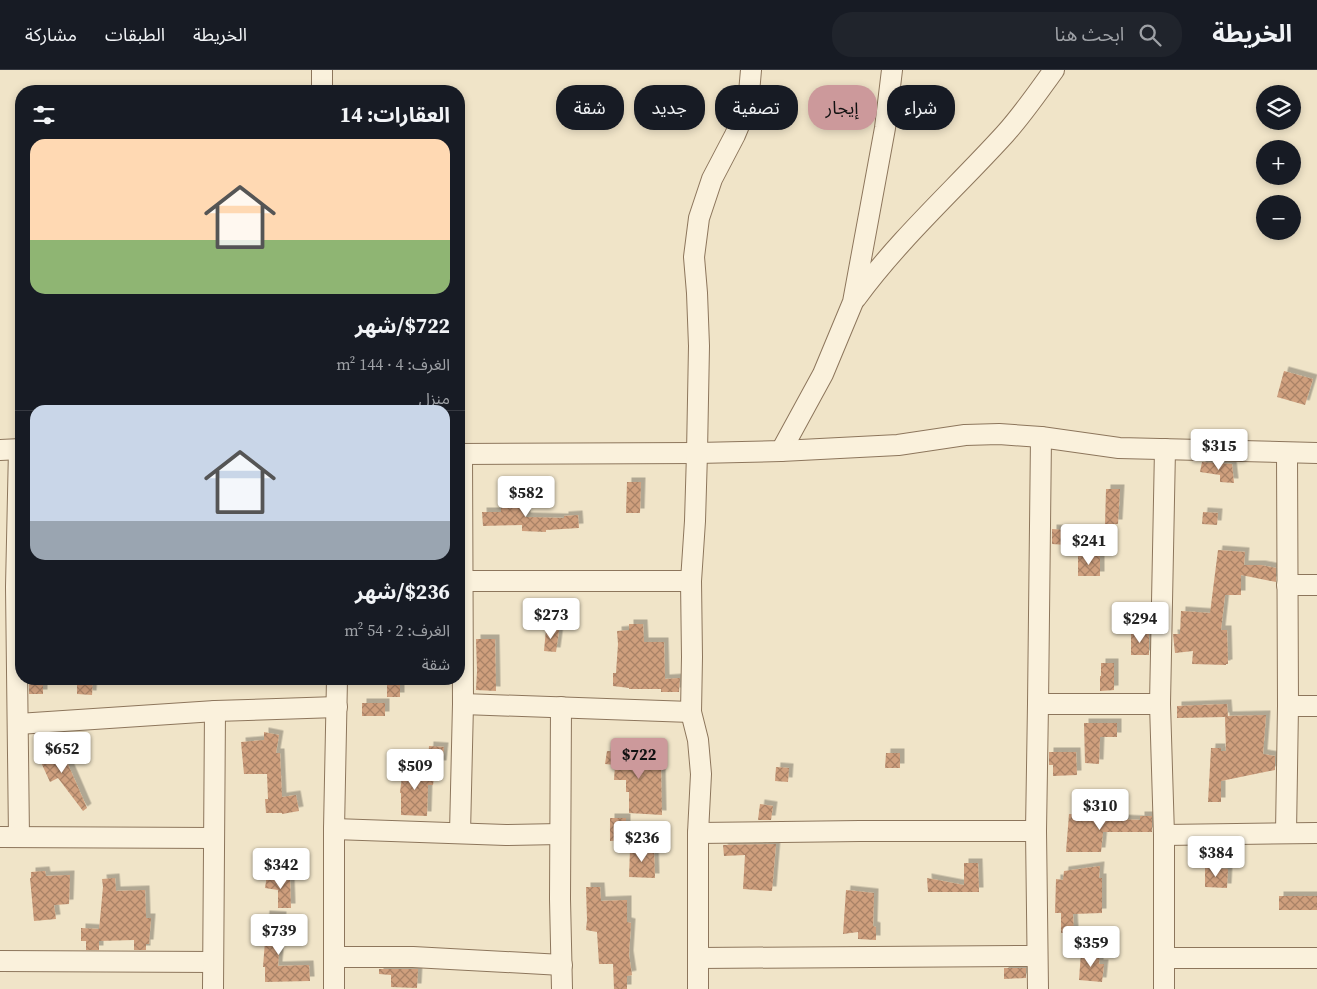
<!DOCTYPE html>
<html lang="ar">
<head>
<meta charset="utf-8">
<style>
	body { margin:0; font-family:"Source Serif 4","Noto Sans Arabic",serif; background:#20242c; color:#f1f3f6; direction:rtl; height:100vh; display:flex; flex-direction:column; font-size:19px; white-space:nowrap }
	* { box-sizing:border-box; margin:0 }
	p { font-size:16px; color:#9ea1a6 }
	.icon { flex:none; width:28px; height:28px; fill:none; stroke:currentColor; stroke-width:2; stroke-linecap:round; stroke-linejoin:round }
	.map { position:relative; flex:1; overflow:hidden; direction:ltr }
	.side { position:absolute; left:15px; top:15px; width:450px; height:600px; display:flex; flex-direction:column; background:#171b24; border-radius:20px; box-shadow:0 2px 8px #0003; direction:rtl }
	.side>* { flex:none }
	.hud { position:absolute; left:480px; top:15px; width:475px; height:45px; direction:rtl; display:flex; gap:10px }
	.buttons { position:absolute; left:1256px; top:15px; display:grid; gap:10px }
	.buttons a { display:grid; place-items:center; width:45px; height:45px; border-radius:50%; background:#171b24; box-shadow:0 2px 8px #0003; font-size:25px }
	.price { position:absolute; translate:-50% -42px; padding:0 11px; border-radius:5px; background:#fff; color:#222; font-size:16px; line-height:32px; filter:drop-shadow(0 1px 2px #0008) }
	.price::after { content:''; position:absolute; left:50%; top:30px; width:15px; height:11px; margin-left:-8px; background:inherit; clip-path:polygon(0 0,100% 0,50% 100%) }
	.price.selected { background:#cc999b; color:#111 }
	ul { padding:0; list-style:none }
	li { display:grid; align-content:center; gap:10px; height:265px; padding:0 15px }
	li+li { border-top:1px solid #363941 }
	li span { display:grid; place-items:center; height:155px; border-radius:15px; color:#555 }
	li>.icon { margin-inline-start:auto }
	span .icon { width:90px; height:90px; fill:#fffc; stroke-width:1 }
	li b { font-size:21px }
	h2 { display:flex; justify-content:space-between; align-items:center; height:60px; padding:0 15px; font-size:21px }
	.pill { padding:0 18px; border-radius:20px; background:#171b24; box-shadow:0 2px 8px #0003; font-size:18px; line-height:45px }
	.pill.selected { background:#cc999b; color:#111 }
	header { display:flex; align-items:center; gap:30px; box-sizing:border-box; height:70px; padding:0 25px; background:#171b24; border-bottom:1px solid #363941 }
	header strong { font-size:24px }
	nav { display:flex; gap:28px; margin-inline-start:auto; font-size:18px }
	.search { width:350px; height:45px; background:#20242c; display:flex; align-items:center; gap:12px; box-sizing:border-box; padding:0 18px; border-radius:20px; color:#9ea1a6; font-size:19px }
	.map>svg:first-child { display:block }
	.building { fill:url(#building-cross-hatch); filter:url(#shadow) }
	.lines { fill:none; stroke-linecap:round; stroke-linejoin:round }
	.minor-casing { stroke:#8d765c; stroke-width:22 }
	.minor { stroke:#faf1dc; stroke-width:20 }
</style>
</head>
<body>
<header>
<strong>الخريطة</strong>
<div class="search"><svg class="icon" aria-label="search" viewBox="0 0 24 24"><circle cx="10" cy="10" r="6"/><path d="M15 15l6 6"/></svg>ابحث هنا</div>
<nav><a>الخريطة</a><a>الطبقات</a><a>مشاركة</a></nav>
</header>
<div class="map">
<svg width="1317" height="919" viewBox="0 0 1317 919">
	<defs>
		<pattern id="building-cross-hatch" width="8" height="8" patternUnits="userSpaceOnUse" patternTransform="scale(1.25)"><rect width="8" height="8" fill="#cf9f7d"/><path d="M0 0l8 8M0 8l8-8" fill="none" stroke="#a98266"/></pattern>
		<filter id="shadow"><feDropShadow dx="4.5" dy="-4.5" stdDeviation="0" flood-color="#0004"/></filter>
	</defs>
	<rect width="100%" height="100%" fill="#f0e4c8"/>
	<g class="building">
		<path d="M 1284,301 L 1313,309 L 1305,335 L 1277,327 Z"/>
		<path d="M 1202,392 L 1232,394 L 1234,413 L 1220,412 L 1220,405 L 1200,402 Z"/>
		<path d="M 627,412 L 641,412 L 640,443 L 626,443 Z"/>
		<path d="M 1106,419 L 1120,419 L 1118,454 L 1105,454 Z"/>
		<path d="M 501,429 L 526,429 L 526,447 L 564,448 L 564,446 L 578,445 L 579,458 L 546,460 L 546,462 L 522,461 L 522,455 L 483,456 L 482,442 L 501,442 Z"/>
		<path d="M 1203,442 L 1218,443 L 1217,455 L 1202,454 Z"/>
		<path d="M 1052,459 L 1082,461 L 1081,476 L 1052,474 Z"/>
		<path d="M 1218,480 L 1245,482 L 1244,495 L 1261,495 L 1276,498 L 1276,512 L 1241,505 L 1241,525 L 1225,525 L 1221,560 L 1227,560 L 1228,594 L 1226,594 L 1226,595 L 1192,594 L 1193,581 L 1175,583 L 1173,564 L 1180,564 L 1181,541 L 1210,543 Z"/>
		<rect x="1078" y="486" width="22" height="20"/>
		<path d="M 629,554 L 643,554 L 644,572 L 664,572 L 665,609 L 680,608 L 679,622 L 661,622 L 661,619 L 629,619 L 629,618 L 613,616 L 613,603 L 616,603 L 618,574 L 617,561 L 629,560 Z"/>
		<path d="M 546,559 L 559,560 L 556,582 L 544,581 Z"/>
		<rect x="1131" y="564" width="18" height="21"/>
		<path d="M 476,569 L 495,569 L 496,621 L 476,620 L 477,601 Z"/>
		<path d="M 1101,593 L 1114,593 L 1114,620 L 1100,621 L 1100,606 L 1101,606 Z"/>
		<rect x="29" y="609" width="14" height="15"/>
		<path d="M 77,609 L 93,609 L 92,625 L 77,624 Z"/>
		<rect x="387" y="609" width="13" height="18"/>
		<rect x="362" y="633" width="23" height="13"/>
		<path d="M 1227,634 L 1228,646 L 1266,645 L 1263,684 L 1275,686 L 1275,700 L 1221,711 L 1221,732 L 1208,732 L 1211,678 L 1221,678 L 1221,681 L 1226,681 L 1225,647 L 1177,648 L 1177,636 Z"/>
		<path d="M 1084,653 L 1117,653 L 1117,667 L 1100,667 L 1099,694 L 1085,693 Z"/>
		<path d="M 264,662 L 279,665 L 276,683 L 280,683 L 282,727 L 296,725 L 299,741 L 282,744 L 282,743 L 266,743 L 265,729 L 268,729 L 267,704 L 244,704 L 241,672 L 264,670 Z"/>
		<path d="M 429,676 L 444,677 L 442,695 L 428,694 Z"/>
		<path d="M 61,678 L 87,738 L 83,741 L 58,708 L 50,712 L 39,688 Z"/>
		<path d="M 607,681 L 653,683 L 653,696 L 661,696 L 662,745 L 629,743 L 629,722 L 626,722 L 626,710 L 614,710 L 615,695 L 605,694 Z"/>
		<path d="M 1049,682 L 1076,682 L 1077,705 L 1053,706 L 1053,695 L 1049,695 Z"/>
		<path d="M 886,683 L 900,683 L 900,698 L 885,698 Z"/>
		<path d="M 403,696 L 435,700 L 433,715 L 428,715 L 427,746 L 401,745 L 401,723 L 400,723 Z"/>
		<path d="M 776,697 L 789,698 L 788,712 L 775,711 Z"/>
		<path d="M 760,734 L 773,736 L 771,750 L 758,750 Z"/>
		<path d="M 1069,744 L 1097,745 L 1096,748 L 1140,750 L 1140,746 L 1152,746 L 1152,762 L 1103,762 L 1101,782 L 1066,782 Z"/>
		<path d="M 610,748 L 626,748 L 626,770 L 610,771 Z"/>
		<path d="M 776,774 L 772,821 L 743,819 L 745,785 L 724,786 L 723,775 Z"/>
		<path d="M 630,779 L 654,779 L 655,808 L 629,807 Z"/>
		<path d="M 964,793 L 978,793 L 979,822 L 928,822 L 927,808 L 964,815 Z"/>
		<path d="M 1100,796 L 1099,808 L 1102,808 L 1102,843 L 1073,844 L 1074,863 L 1061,863 L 1061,843 L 1055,843 L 1056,809 L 1063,810 L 1064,801 Z"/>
		<path d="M 1205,798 L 1228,799 L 1227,818 L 1205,817 Z"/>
		<path d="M 45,801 L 46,806 L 70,805 L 69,834 L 54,835 L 56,849 L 34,851 L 30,808 L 31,808 L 31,802 Z"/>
		<path d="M 267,805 L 290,810 L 291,838 L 278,838 L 278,820 L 265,818 Z"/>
		<path d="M 115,808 L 116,821 L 145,820 L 146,848 L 151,848 L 149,874 L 146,874 L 146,880 L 134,880 L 134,870 L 99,871 L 99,880 L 86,880 L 86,871 L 81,871 L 81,858 L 99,859 L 99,860 L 103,817 L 102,809 Z"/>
		<path d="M 586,817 L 600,817 L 601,831 L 627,830 L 627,852 L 631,853 L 629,885 L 632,905 L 627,906 L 627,919 L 614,919 L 613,894 L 599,894 L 597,862 L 586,860 L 587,850 Z"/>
		<path d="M 846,820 L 874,823 L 873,856 L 876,857 L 876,870 L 858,869 L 858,862 L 843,864 Z"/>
		<rect x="1279" y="826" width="38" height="14"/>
		<path d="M 265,845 L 282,846 L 278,896 L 309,895 L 310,911 L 265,912 L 265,897 L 263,897 L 266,858 L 264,858 Z"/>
		<path d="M 1081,882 L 1100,884 L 1099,894 L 1104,894 L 1102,912 L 1079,910 Z"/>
		<path d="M 1004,898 L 1026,898 L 1026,908 L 1004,909 Z"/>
		<path d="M 379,899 L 418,899 L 417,918 L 391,917 L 391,905 L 379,904 Z"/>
	</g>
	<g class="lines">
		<g class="minor-casing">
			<g id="minor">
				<path d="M 322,21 L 322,0"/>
				<path d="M 856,228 C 900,168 955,119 1005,64 C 1023,44 1038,22 1054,0"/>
				<path d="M 19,379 L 16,517 L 19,767"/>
				<path d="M 0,380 L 21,379"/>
				<path d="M 781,381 L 823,304 L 853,232 L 885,58 L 892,0"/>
				<path d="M 459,384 L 697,383 L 781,381 L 898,375 L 965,365 L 999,364 L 1041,367 L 1119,378 L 1317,383"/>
				<path d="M 463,511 L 691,511"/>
				<path d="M 1287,515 L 1317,515"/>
				<path d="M 463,634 L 691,642"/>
				<path d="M 1038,634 L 1160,634"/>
				<path d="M 1288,636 L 1317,636"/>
				<path d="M 561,637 L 560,829 L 562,919"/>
				<path d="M 18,654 L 215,641 L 337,637"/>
				<path d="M 334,759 L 506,765 L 560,764"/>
				<path d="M 460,763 L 463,634 L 462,384"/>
				<path d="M 698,763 L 860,761 L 1036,761"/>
				<path d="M 1286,763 L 1288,636 L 1287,383"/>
				<path d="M 1164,765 L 1317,763"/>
				<path d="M 0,767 L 214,768"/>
				<path d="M 334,887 L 413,887 L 562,895"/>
				<path d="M 699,888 L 1037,886"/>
				<path d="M 1165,888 L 1317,888"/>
				<path d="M 0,891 L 213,892"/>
				<path d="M 213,919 L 215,641"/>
				<path d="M 334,919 L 334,759 L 337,609"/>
				<path d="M 698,919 L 698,763 L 701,704 L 698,670 L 691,642 L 692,587 L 691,511 L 695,451 L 697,383 L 699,276 L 697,223 L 694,187 L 699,148 L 712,109 L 735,65 L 748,34 L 751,0"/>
				<path d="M 1038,919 L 1036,761 L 1038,634 L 1041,367"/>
				<path d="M 1164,919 L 1164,765 L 1160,634 L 1165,379"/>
			</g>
		</g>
		<use href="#minor" class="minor"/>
	</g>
</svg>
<div class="buttons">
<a><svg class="icon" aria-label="layers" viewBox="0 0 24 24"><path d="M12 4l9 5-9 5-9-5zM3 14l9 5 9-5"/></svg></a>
<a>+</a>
<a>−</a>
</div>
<b class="price" style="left:1219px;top:401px">$315</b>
<b class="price" style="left:526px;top:448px">$582</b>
<b class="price" style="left:1089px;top:496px">$241</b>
<b class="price" style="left:551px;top:570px">$273</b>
<b class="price" style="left:1140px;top:574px">$294</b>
<b class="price" style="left:62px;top:704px">$652</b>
<b class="price selected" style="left:639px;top:710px">$722</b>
<b class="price" style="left:415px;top:721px">$509</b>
<b class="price" style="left:1100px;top:761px">$310</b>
<b class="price" style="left:642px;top:793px">$236</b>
<b class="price" style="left:1216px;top:808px">$384</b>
<b class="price" style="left:281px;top:820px">$342</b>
<b class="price" style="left:279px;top:886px">$739</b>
<b class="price" style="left:1091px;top:898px">$359</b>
<div class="hud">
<a class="pill">شراء</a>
<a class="pill selected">إيجار</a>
<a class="pill">تصفية</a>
<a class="pill">جديد</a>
<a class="pill">شقة</a>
</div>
<section class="side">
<h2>العقارات: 14<svg class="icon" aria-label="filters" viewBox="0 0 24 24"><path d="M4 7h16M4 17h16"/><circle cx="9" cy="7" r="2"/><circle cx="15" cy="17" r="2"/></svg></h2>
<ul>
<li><span style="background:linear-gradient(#ffd9b3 65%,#8fb573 0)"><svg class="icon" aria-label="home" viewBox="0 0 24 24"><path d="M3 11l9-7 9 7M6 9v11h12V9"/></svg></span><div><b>$722/شهر</b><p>الغرف: 4 · 144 m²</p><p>منزل</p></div></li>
<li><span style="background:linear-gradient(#c9d6e8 75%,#9aa5b1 0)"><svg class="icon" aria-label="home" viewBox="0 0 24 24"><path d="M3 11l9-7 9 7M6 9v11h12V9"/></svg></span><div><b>$236/شهر</b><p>الغرف: 2 · 54 m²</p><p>شقة</p></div></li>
</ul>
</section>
</div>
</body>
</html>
